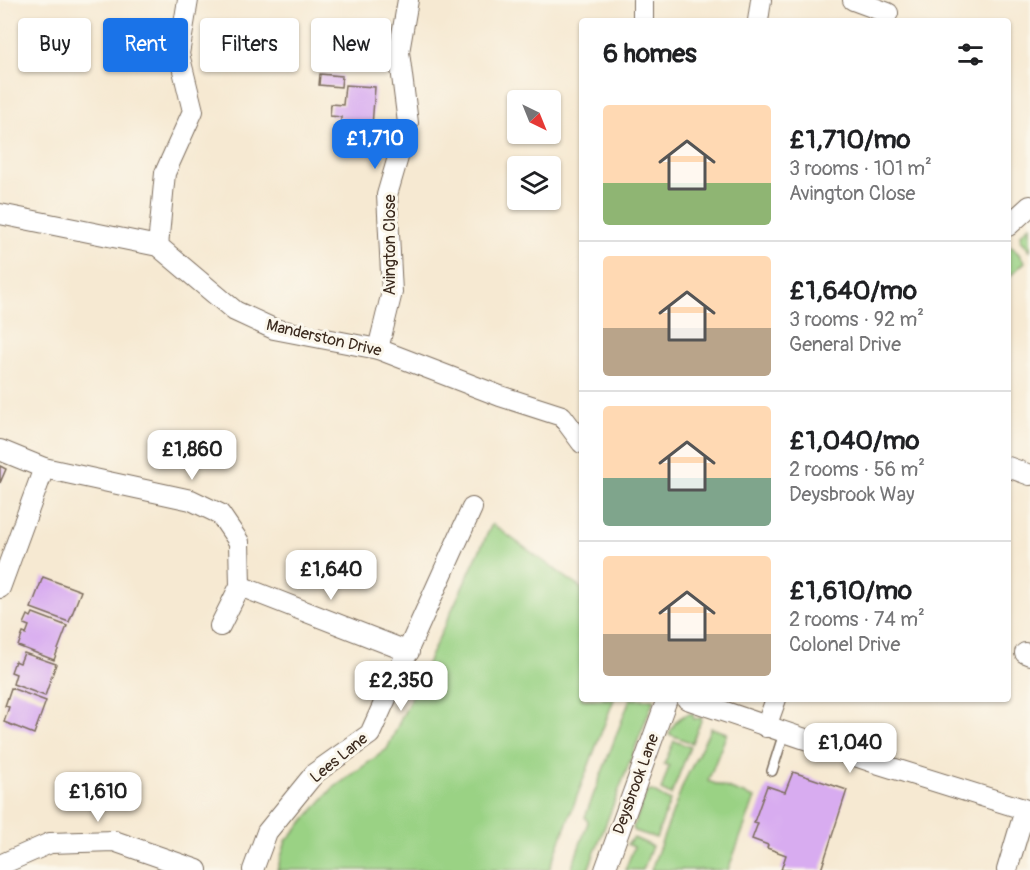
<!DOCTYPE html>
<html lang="en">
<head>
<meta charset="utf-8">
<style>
	body { margin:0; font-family:Pangolin,sans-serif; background:#f2f2f2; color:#202124; height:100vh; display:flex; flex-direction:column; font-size:22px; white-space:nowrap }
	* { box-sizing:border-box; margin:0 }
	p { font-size:20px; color:#757577 }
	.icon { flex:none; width:33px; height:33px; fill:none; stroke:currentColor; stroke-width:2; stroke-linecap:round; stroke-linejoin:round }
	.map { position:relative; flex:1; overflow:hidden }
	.drawer { position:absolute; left:579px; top:18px; width:432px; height:684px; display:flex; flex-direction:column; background:#fff; border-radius:6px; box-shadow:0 2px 4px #0004 }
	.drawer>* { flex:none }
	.hud { position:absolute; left:18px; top:18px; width:471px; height:54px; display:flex; gap:12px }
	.needle { width:39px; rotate:137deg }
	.buttons { position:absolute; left:507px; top:90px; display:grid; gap:12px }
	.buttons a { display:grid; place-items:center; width:54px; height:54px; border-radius:6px; background:#fff; box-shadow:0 2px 4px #0004; font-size:30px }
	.price { position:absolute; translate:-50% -51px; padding:0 14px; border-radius:12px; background:#fff; color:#222; font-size:20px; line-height:39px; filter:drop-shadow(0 2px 3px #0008) }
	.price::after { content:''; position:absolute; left:50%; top:36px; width:18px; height:14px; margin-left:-9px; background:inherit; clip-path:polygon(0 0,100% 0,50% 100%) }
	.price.on { background:#1a73e8; color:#fff }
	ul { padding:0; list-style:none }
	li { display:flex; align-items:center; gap:18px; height:150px; padding:0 24px }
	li+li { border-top:2px solid #e0e0e0 }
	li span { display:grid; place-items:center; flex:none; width:168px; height:120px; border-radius:6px; color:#555 }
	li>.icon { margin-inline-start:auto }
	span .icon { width:72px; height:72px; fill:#fffc; stroke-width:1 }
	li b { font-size:26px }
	h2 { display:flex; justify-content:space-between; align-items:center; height:72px; padding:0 24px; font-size:26px }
	.chip { padding:0 21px; border-radius:6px; background:#fff; box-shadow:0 2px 4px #0004; font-size:21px; line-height:54px }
	.chip.on { background:#1a73e8; color:#fff }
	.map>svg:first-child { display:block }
	.green { fill:#9ad284; stroke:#6a7e51; stroke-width:1.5 }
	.building { fill:#d8acf0 }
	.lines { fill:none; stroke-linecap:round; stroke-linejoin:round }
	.lane-casing { stroke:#7c6d5d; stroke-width:12 }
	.street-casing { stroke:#7c6d5d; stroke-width:22 }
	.lane { stroke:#fff; stroke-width:9 }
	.street { stroke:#fff; stroke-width:20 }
	.labels { text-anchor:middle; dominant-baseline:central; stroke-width:6; stroke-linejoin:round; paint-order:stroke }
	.street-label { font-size:16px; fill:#3b2a1e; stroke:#fbf7ec }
</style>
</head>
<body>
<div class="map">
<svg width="1030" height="870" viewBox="0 0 1030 870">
	<rect width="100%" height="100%" fill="#fbf7ec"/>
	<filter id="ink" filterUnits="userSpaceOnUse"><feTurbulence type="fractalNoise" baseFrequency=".0167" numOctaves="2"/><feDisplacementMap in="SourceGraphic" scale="12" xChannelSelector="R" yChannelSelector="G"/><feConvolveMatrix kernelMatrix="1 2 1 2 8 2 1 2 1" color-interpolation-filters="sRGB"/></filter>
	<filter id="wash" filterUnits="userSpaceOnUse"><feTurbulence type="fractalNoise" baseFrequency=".008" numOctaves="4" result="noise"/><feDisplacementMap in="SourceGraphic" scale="24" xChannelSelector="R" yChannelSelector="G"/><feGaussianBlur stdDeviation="1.35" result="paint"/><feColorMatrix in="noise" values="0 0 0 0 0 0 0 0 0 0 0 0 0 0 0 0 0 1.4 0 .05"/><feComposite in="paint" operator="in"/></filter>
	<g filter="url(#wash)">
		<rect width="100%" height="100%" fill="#f6e9d2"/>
		<g class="green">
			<path d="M 1030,225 L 1030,250 L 1021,240 L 1021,234 Z"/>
			<path d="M 1008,246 L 1013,247 L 1025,262 L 1008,278 Z"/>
			<path d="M 492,524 L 582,589 L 582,699 L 614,699 L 549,870 L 277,870 L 286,841 L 332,789 L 387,749 Z"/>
			<path d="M 630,699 L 654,699 L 588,870 L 571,870 L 588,822 L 585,817 Z"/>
			<path d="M 694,713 L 693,719 L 702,718 L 692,743 L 669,734 C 675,721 680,715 694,713 Z"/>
			<path d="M 711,728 L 727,733 L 708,781 L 755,798 L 728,870 L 651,870 L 684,782 Z"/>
			<path d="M 674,741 L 690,747 L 671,795 L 661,790 L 669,766 L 664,764 Z"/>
			<path d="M 652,791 L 670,801 L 656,838 L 635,831 L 633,828 L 647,792 Z"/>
			<path d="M 634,838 L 652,846 L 643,870 L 625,870 L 634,847 L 627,844 Z"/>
		</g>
		<g id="blocks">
			<g class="building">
				<path d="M 320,74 L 342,76 L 341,87 L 319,85 Z"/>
				<path d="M 345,85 L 375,87 L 372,126 L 341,123 L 341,117 L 330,116 L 331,104 L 343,105 Z"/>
				<path d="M 0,466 L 6,469 L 0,483 Z"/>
				<path d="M 43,577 L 81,591 L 69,622 L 31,608 Z"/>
				<path d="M 33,613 L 67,626 L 54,660 L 18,646 L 23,633 L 26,634 L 29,626 L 24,624 L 28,615 L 31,617 Z"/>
				<path d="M 24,653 L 56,664 L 45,696 L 13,684 L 16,674 L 11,672 L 15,661 L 20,663 Z"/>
				<path d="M 11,688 L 46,701 L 34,734 L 4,722 L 9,707 L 5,706 Z"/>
				<path d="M 793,772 L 847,790 L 821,870 L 781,870 L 786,855 L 767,848 L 768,845 L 752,839 L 758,823 L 754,822 L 767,786 L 785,792 Z"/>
			</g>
		</g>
	</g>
	<g filter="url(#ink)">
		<use href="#blocks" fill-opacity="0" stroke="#7c6d5d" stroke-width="1.5"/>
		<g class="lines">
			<g class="lane-casing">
				<path id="lane" d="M 772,771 L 784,733"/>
			</g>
			<g class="street-casing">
				<g id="street">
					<path d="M 853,0 L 888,13"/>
					<path d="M 643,21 L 643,0"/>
					<path d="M 758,21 L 761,0"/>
					<path d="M 0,214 L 158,246 L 235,311 L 274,329 L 378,349 L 500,396 L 562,416 L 582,443"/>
					<path d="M 1008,226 L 1030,206"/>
					<path d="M 158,246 L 165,173 L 193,111 L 179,54 L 188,0"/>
					<path d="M 378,349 L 392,292 L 387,195 L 408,123 L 399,52 L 408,0"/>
					<path d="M 0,450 L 44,468 L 191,500 L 220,514 L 239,542 L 240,586 L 220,626"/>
					<path d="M 1008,467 L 1030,475"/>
					<path d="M 240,586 L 409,652"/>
					<path d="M 0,588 L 44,468"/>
					<path d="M 1025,653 L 1030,655"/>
					<path d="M 687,699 L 876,763 L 1030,811"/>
					<path d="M 766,727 L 776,699"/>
					<path d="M 0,865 L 50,843 L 114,841 L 197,870"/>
					<path d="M 253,870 L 267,832 L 315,773 L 370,734 L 472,508"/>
					<path d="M 605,870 L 667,699"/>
					<path d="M 1007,870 L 1025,810"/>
				</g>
			</g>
			<use href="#lane" class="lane"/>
			<use href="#street" class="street"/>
		</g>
	</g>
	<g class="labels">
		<g class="street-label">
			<text transform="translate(390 245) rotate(-90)">Avington Close</text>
			<text transform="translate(324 338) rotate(13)">Manderston Drive</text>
			<text transform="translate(339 758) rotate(-39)">Lees Lane</text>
			<text transform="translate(636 784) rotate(-70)">Deysbrook Lane</text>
		</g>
	</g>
</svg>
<div class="buttons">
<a><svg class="needle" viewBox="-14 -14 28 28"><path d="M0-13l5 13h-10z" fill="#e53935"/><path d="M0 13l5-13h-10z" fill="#757577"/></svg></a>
<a><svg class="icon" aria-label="layers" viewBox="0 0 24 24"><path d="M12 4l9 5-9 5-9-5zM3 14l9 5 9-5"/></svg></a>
</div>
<b class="price on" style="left:375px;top:170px">£1,710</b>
<b class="price" style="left:192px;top:481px">£1,860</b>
<b class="price" style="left:331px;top:601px">£1,640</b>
<b class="price" style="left:401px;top:712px">£2,350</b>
<b class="price" style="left:850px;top:774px">£1,040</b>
<b class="price" style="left:98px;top:823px">£1,610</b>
<div class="hud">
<a class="chip">Buy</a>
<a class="chip on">Rent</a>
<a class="chip">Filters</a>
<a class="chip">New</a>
</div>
<section class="drawer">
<h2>6 homes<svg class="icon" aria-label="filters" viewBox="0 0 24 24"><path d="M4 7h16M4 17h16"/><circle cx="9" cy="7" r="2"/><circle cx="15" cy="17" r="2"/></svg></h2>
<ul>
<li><span style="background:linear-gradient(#ffd9b3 65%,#8fb573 0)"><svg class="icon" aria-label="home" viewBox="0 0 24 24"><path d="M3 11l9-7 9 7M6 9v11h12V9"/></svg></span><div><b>£1,710/mo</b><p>3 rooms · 101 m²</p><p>Avington Close</p></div></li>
<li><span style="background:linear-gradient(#ffd9b3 60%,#b9a48a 0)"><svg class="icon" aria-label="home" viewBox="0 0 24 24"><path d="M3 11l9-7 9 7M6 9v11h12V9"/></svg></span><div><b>£1,640/mo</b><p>3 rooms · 92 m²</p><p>General Drive</p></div></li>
<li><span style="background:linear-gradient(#ffd9b3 60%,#7fa58c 0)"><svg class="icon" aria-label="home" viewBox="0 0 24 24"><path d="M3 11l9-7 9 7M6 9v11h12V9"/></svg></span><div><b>£1,040/mo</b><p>2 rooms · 56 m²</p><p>Deysbrook Way</p></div></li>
<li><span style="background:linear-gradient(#ffd9b3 65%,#b9a48a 0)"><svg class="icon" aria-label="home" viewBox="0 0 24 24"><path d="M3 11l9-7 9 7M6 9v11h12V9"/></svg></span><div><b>£1,610/mo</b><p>2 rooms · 74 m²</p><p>Colonel Drive</p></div></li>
</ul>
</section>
</div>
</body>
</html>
